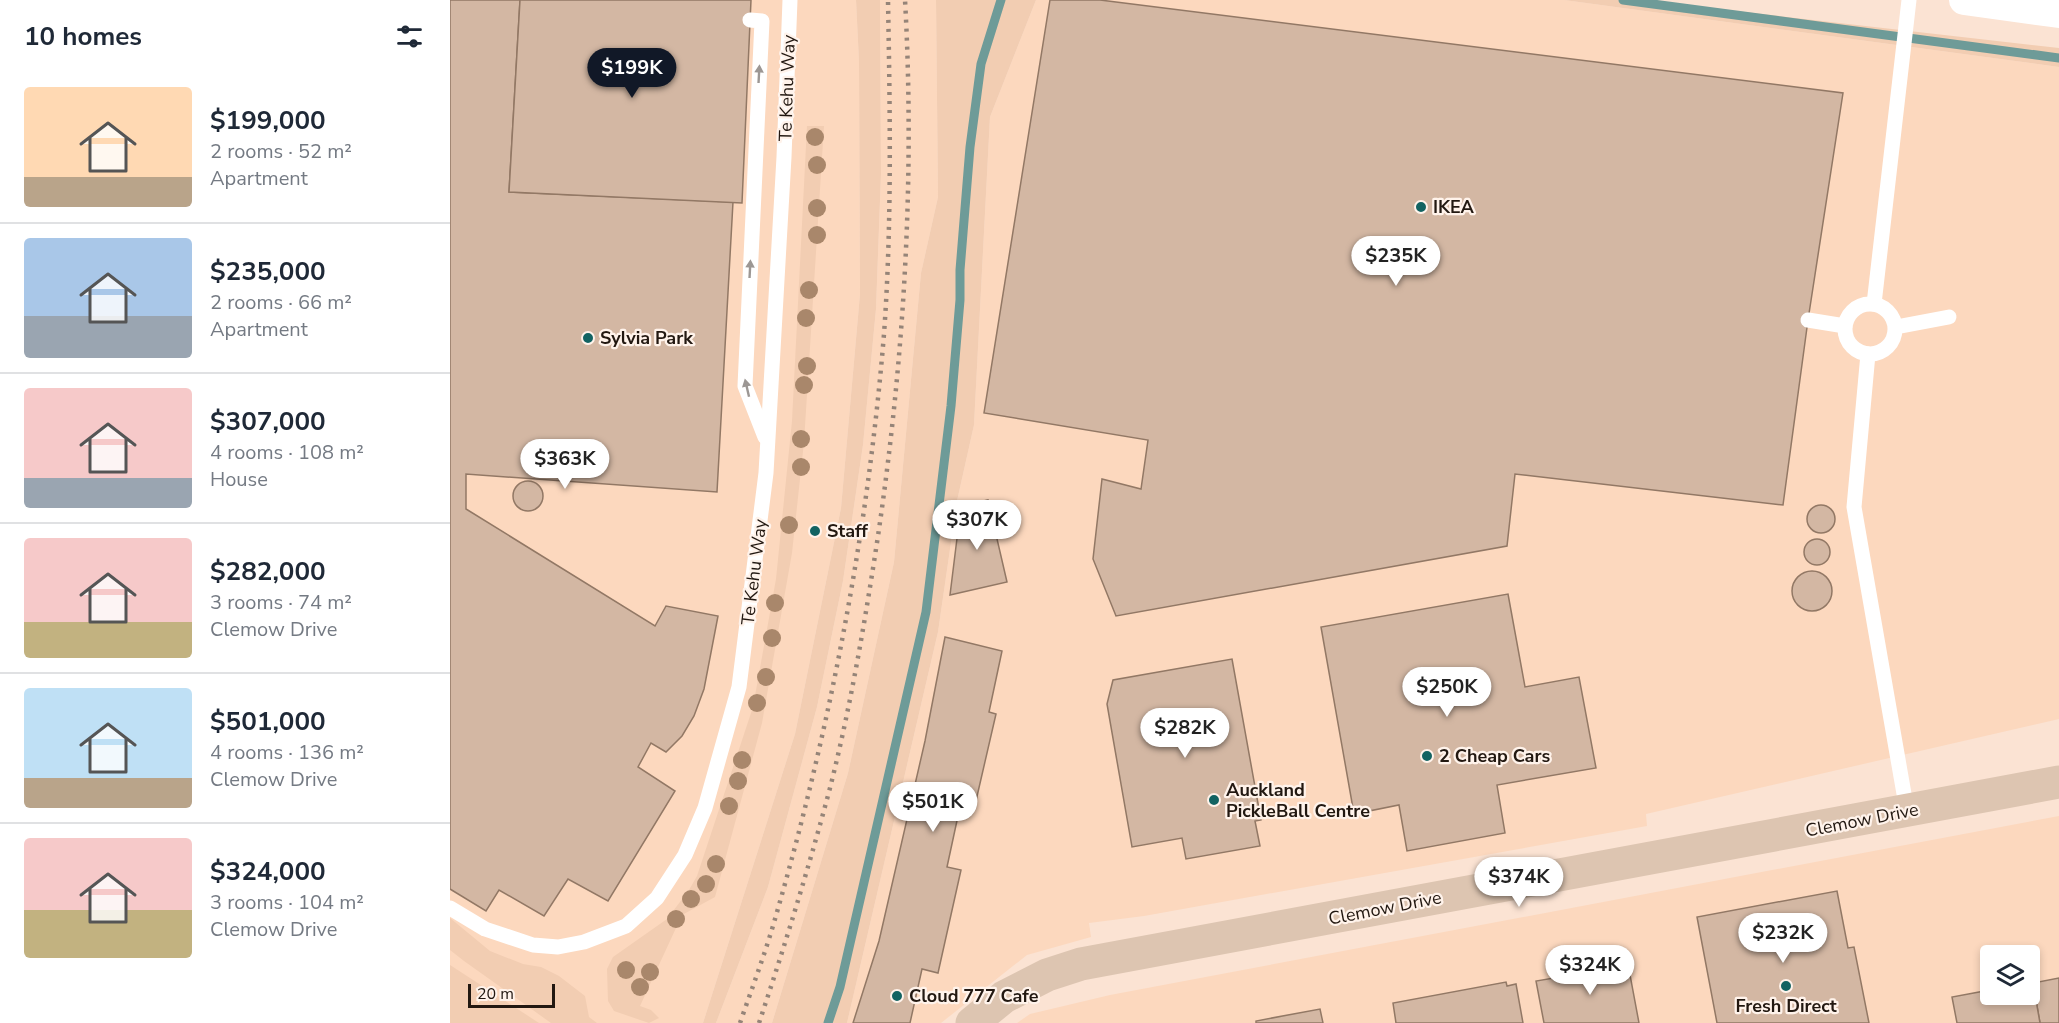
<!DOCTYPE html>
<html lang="en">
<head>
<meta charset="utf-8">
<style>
	body { margin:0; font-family:"Nunito Sans",sans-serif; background:#f6f6f7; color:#1f2937; height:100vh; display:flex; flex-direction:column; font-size:22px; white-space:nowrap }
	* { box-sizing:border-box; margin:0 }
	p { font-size:20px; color:#747a83 }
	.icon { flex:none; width:33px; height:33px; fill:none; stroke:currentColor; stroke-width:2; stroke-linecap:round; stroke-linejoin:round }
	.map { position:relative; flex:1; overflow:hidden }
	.drawer { display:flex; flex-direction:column; background:#fff; width:450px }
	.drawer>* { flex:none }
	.controls { position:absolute; left:1530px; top:945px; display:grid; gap:12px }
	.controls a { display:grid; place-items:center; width:60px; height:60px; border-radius:6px; background:#fff; box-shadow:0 3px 9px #0003; font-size:30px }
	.scale { position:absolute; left:18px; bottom:15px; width:87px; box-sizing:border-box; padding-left:6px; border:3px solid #221811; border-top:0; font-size:16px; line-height:21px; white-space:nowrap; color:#221811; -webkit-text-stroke:4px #fff3eb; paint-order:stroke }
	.price { position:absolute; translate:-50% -51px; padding:0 14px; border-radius:21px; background:#fff; color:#222; font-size:20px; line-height:39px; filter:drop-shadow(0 2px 3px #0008) }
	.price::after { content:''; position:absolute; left:50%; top:36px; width:18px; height:14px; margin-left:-9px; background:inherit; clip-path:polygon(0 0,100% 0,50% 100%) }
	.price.current { background:#111827; color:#fff }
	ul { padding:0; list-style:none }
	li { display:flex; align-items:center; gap:18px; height:150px; padding:0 24px }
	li+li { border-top:2px solid #e0e1e3 }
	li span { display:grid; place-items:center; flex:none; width:168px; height:120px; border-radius:6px; color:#555 }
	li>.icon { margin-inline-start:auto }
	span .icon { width:72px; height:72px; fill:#fffc; stroke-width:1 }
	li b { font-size:26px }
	h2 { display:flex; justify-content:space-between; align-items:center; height:72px; padding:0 24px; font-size:26px }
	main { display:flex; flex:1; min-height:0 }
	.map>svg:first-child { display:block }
	.built { fill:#fcd8be; fill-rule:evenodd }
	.green { fill:#f2cdb2 }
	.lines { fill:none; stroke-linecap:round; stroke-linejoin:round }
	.stream { stroke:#6e9b98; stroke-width:9 }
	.building { fill:#d3b7a3; stroke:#927865; stroke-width:1.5 }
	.service { stroke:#fff; stroke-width:15 }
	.minor { stroke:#fff; stroke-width:30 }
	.secondary { stroke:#ddc5b1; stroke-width:33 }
	.rail { stroke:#958478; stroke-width:4.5; stroke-dasharray:3 6; stroke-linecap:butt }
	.tree { fill:#a9876b }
	.oneway { fill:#9c9794 }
	.poi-dot { fill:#126362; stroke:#fff3eb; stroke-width:2 }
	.labels { text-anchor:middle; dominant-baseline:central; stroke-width:4.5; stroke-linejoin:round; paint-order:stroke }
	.street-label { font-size:18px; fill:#221811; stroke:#fff3eb }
	.poi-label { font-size:18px; font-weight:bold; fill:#221811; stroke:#fff3eb; text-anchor:start }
</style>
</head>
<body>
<main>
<section class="drawer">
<h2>10 homes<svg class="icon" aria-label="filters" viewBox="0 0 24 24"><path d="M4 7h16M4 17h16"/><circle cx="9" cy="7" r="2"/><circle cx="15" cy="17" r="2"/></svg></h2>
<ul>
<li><span style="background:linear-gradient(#ffd9b3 75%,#b9a48a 0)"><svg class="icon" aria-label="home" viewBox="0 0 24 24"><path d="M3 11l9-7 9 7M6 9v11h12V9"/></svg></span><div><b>$199,000</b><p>2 rooms · 52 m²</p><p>Apartment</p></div></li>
<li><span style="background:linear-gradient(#a9c7e8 65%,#9aa5b1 0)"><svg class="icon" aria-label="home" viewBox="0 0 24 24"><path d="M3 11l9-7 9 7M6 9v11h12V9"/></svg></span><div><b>$235,000</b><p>2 rooms · 66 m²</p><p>Apartment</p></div></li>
<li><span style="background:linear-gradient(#f6c9c9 75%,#9aa5b1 0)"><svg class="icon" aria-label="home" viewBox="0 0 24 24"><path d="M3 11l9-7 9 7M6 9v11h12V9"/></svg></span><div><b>$307,000</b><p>4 rooms · 108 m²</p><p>House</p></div></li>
<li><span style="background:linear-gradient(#f6c9c9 70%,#c2b280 0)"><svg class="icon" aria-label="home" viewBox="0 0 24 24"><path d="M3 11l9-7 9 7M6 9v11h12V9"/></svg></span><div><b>$282,000</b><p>3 rooms · 74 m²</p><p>Clemow Drive</p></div></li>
<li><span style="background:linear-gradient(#bfe0f5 75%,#b9a48a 0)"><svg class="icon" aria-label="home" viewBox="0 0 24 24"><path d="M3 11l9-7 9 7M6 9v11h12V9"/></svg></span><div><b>$501,000</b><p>4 rooms · 136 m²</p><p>Clemow Drive</p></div></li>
<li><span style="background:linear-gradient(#f6c9c9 60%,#c2b280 0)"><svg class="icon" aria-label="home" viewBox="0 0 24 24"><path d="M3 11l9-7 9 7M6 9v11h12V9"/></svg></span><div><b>$324,000</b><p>3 rooms · 104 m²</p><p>Clemow Drive</p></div></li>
</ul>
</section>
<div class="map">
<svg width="1609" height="1023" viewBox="0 0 1609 1023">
	<rect width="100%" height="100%" fill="#fbe3d3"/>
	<g class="built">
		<path d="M 0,0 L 406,0 L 409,62 L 410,294 L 391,508 L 345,734 L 253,1023 L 88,1023 L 0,967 Z"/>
		<path d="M 430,0 L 486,0 L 488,197 L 471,273 L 444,562 L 398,773 L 322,1023 L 266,1023 L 318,887 L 367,707 L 393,581 L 413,445 L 426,309 L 431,174 Z"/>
		<path d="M 586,0 L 1114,0 L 1609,67 L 1609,719 L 1196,814 L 1197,826 L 694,916 L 639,923 L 641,937 L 577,955 L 491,1023 L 397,1023 L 488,632 L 507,501 L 524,425 L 540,117 Z"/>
		<path d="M 1609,816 L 1609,1023 L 567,1023 L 580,1014 L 660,995 ZM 1540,956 L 1580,956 L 1580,994 L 1540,994 Z"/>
	</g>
	<g class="green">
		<path d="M 406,0 L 430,0 L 431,174 L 426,309 L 413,445 L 393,581 L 367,707 L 318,887 L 266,1023 L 253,1023 L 345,734 L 391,508 L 410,294 L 409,62 Z"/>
		<path d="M 486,0 L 586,0 L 540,117 L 524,425 L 507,501 L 488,632 L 397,1023 L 322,1023 L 398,773 L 444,562 L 471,273 L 488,197 Z"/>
		<path d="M 1114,0 L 1189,0 L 1609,48 L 1609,67 Z"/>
		<path d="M 357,126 L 374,126 L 354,442 L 342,553 L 312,723 L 265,897 L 232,915 L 190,1006 L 201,1010 L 209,1018 L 199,1023 L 164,1011 L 158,1001 L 157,969 L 163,957 L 217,919 L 239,890 L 247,876 L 303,707 L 326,579 L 342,421 Z"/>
		<path d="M 0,918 L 40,951 L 73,964 L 91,967 L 109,976 L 135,996 L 139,1017 L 147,1023 L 101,1023 L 14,961 L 0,950 Z"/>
		<path d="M 0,965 L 89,1023 L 0,1023 Z"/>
	</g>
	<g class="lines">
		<g class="stream">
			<path d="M 1173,0 L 1609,58"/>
			<path d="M 378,1023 L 390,987 L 476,612 L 501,406 L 510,300 L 510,270 L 520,147 L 531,64 L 551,0"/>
		</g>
	</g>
	<g class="building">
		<path d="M 0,0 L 70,0 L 59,192 L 283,202 L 267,492 L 16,474 L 16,509 L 205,626 L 216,606 L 268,616 L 254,689 L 244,716 L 232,736 L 216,752 L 201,743 L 188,767 L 225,791 L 158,901 L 118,879 L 94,916 L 49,890 L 36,911 L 0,889 Z"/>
		<path d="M 70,0 L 301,0 L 292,203 L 59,192 Z"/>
		<path d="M 600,0 L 650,0 L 1393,93 L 1358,320 L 1333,505 L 1065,474 L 1057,546 L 666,616 L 643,559 L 652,479 L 691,489 L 698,440 L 534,413 Z"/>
		<circle cx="78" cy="496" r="15"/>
		<path d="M 538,500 L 557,582 L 500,595 L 511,506 Z"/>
		<circle cx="1371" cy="519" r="14"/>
		<circle cx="1367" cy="552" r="13"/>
		<circle cx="1362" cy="591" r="20"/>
		<path d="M 1058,594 L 1075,687 L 1129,677 L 1146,768 L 1047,785 L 1055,833 L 957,851 L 949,805 L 904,814 L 871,627 Z"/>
		<path d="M 495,637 L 552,651 L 539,712 L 546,714 L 525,805 L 511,802 L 497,867 L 511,870 L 488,973 L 472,969 L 460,1023 L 403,1023 L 429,941 L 475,741 Z"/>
		<path d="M 782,659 L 811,820 L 805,821 L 810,846 L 736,859 L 732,838 L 682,847 L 657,704 L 663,680 Z"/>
		<path d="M 1387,891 L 1398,948 L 1404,947 L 1419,1023 L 1267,1023 L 1247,917 Z"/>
		<path d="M 1153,954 L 1156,968 L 1178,964 L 1189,1023 L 1094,1023 L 1086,981 L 1139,972 L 1137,957 Z"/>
		<path d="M 1609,978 L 1609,1023 L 1590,1023 L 1583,983 Z"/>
		<path d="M 1056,982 L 1057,986 L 1066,984 L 1073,1023 L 946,1023 L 943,1003 Z"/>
		<path d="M 1580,983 L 1583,983 L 1590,1023 L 1507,1023 L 1502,997 L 1540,990 L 1540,994 L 1580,994 Z"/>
		<path d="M 870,1009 L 873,1023 L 806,1023 L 806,1021 Z"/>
	</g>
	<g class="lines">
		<g class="service">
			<path d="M 300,20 L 312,21 L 295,386 L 315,437"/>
			<path d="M 1424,304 L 1459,0"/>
			<circle cx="1420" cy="329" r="25"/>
			<path d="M 1358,320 L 1395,326"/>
			<path d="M 1446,327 L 1499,317"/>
			<path d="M 1418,354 L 1404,507 L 1457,811"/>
			<path d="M 0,908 L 35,929 L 83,945 L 108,947 L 134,942 L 176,926 L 207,898 L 235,855 L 255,808 L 289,687 L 316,473 L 334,157 L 340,0"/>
		</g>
		<path class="minor" d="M 1514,0 L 1609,13"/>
		<path class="secondary" d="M 522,1023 L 554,997 L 597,975 L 631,964 L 1609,782"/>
		<g class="rail">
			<path d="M 290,1023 C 302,988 315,954 325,919 C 380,729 418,531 434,334 C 442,223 440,111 438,0"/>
			<path d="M 309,1023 C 335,945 359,867 380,788 C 401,705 415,621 428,536 C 454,359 465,179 455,0"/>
		</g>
	</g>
	<g class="tree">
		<circle cx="365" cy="137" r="9"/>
		<circle cx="367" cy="165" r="9"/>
		<circle cx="367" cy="208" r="9"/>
		<circle cx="367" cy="235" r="9"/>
		<circle cx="359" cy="290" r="9"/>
		<circle cx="356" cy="318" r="9"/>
		<circle cx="357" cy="366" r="9"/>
		<circle cx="354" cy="385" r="9"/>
		<circle cx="351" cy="439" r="9"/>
		<circle cx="351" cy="467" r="9"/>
		<circle cx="339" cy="525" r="9"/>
		<circle cx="325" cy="603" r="9"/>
		<circle cx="322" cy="638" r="9"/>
		<circle cx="316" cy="677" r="9"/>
		<circle cx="307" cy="703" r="9"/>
		<circle cx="292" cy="760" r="9"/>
		<circle cx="288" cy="781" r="9"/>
		<circle cx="279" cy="806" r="9"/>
		<circle cx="266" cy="864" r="9"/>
		<circle cx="256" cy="884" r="9"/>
		<circle cx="241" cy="899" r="9"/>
		<circle cx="226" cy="919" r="9"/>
		<circle cx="176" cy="970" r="9"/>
		<circle cx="200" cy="972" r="9"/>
		<circle cx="190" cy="987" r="9"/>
	</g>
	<defs><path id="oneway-solid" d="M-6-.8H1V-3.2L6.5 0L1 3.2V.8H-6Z" transform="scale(1.5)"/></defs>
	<g class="oneway">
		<use href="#oneway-solid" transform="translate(309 74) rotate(-87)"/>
		<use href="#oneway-solid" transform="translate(300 269) rotate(-87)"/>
		<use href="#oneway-solid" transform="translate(297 388) rotate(-103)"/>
	</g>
	<g class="poi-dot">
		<circle cx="971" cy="207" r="6"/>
		<circle cx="138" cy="338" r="6"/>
		<circle cx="365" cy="531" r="6"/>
		<circle cx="977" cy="756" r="6"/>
		<circle cx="764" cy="800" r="6"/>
		<circle cx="1336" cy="986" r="6"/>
		<circle cx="447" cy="996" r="6"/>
	</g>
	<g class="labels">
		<g class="street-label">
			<text transform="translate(337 88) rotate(-88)">Te Kehu Way</text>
			<text transform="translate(304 572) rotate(-83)">Te Kehu Way</text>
			<text transform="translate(1412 820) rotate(-11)">Clemow Drive</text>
			<text transform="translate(935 908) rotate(-11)">Clemow Drive</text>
		</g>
		<g class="poi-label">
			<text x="983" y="207">IKEA</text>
			<text x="150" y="338">Sylvia Park</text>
			<text x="377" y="531">Staff</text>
			<text x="989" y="756">2 Cheap Cars</text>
			<text x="776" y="790">Auckland<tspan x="776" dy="21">PickleBall Centre</tspan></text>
			<text x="459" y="996">Cloud 777 Cafe</text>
			<text x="1336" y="1006" text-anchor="middle">Fresh Direct</text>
		</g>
	</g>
</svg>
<div class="controls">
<a><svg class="icon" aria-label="layers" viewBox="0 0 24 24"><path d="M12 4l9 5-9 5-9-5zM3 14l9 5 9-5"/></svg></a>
</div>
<div class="scale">20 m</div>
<b class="price current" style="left:182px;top:99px">$199K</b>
<b class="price" style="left:946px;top:287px">$235K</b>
<b class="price" style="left:115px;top:490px">$363K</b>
<b class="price" style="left:527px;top:551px">$307K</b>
<b class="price" style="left:997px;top:718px">$250K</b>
<b class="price" style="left:735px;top:759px">$282K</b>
<b class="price" style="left:483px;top:833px">$501K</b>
<b class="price" style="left:1069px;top:908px">$374K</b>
<b class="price" style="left:1333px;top:964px">$232K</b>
<b class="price" style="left:1140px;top:996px">$324K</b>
</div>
</main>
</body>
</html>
